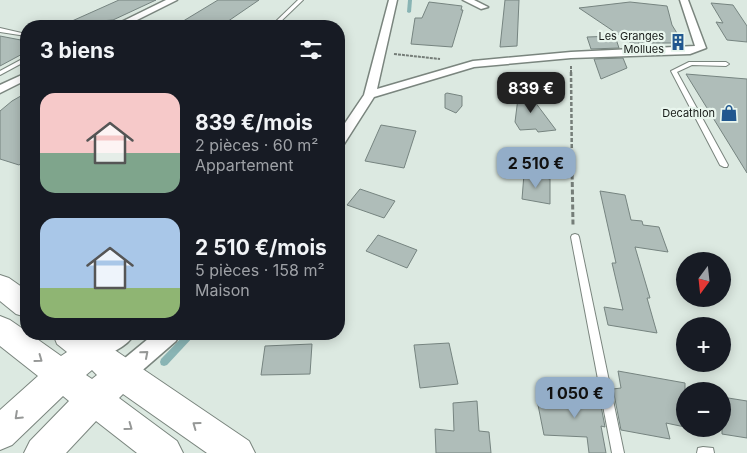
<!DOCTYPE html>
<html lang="fr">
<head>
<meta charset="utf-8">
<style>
	body { margin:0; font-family:Inter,sans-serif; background:#242831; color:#f1f3f6; height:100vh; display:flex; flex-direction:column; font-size:19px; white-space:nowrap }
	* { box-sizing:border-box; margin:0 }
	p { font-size:16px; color:#9ea1a6 }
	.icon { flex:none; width:28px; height:28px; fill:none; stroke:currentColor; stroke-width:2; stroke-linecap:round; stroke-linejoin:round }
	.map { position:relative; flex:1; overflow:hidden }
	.details { position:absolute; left:20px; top:20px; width:325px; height:320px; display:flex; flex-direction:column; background:#171b24; border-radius:20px; box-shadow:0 2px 12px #0003 }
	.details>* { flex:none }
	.needle { width:32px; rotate:195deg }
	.fabs { position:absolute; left:676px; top:252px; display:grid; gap:10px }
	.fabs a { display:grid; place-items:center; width:55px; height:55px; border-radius:50%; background:#171b24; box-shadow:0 2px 12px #0003; font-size:25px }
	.price { position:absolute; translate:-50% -42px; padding:0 11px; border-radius:10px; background:#93adc8; color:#111; font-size:16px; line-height:32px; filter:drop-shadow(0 1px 2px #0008) }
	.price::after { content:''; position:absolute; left:50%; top:30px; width:15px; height:11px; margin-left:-8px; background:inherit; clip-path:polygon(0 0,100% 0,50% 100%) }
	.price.active { background:#222; color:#fff }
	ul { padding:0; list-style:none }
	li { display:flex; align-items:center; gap:15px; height:125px; padding:0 20px }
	li span { display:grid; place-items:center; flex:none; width:140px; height:100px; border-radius:15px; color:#555 }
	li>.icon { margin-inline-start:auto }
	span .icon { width:60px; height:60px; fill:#fffc; stroke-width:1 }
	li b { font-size:21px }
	h2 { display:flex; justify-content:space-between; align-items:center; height:60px; padding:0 20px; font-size:21px }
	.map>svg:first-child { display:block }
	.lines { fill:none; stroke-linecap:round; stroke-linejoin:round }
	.stream { fill:#89b4b4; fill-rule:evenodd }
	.building { fill:#afbdb9; stroke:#768480 }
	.lane-casing { stroke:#7a857e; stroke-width:2 }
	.street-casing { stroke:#7a857e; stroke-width:3 }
	.secondary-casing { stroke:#7a857e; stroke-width:2 }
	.path-far2 { stroke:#757d78; stroke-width:2; stroke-dasharray:3 1; stroke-linecap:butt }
	.path-far1 { stroke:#757d78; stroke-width:2.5; stroke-dasharray:4 2; stroke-linecap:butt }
	.path { stroke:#757d78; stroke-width:3; stroke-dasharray:5 2.5; stroke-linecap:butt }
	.lane { fill:#fff; fill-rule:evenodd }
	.street { fill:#fff; fill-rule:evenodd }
	.secondary { fill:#fff; fill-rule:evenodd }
	.oneway { stroke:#969897 }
	.labels { text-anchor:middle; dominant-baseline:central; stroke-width:4.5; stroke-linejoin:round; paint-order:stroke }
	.far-poi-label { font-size:11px; fill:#161a17; stroke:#e9f6ee; text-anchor:end }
</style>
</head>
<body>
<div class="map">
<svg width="747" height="453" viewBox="0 0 747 453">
	<rect width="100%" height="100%" fill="#dce9e1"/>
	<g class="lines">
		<g class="stream">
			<path d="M 408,0 L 412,0 L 411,12 L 409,13 L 407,12 Z"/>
			<path d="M 185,334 L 194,334 L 193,337 L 167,365 L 164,366 L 161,365 L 160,362 L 161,359 Z"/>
		</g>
	</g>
	<g class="building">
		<path d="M 119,0 L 156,0 L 113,20 L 73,23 L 72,21 Z"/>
		<path d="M 218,0 L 259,0 L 221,26 L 175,26 Z"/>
		<path d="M 505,0 L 519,0 L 517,46 L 500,47 Z"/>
		<path d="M 429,2 L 462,6 L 461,10 L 463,10 L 452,47 L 411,44 L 415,18 L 422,18 Z"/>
		<path d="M 630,2 L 667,6 L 672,25 L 683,43 L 631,43 L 579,8 Z"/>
		<path d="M 711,3 L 733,5 L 747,26 L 747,42 L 727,40 L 716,22 L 723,23 Z"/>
		<path d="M 0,36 L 26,41 L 26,52 L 0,66 Z"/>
		<path d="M 615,36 L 619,48 L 591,49 L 587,37 Z"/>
		<path d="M 623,58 L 627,68 L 601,79 L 594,59 Z"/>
		<path d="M 686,74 L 747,79 L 747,173 L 731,147 Z"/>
		<path d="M 520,82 L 556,130 L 538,132 L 536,129 L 520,130 L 515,122 Z"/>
		<path d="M 26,93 L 26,160 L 19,165 L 0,159 L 0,111 L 12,101 Z"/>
		<path d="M 447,93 L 462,96 L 462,106 L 456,113 L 445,108 L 445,94 Z"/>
		<path d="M 381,125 L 416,131 L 404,168 L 365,161 Z"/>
		<path d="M 524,174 L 550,179 L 550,204 L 522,199 Z"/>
		<path d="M 360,189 L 395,201 L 384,218 L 347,205 Z"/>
		<path d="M 600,191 L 625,195 L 631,220 L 642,221 L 643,225 L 659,227 L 668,252 L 635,247 L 650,298 L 647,298 L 657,333 L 608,325 L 604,307 L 623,310 L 612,263 L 616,263 Z"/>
		<path d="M 378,235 L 417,250 L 407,268 L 366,251 Z"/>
		<path d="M 449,343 L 458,384 L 420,388 L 414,345 Z"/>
		<path d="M 312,344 L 310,374 L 261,375 L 265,346 Z"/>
		<path d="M 618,371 L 685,383 L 685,427 L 666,423 L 670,439 L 621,430 L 613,389 L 621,388 Z"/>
		<path d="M 598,390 L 605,427 L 601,426 L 606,453 L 589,453 L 587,437 L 544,435 L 537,400 L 575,401 L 574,397 L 585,397 L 584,391 Z"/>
		<path d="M 722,397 L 747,401 L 747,438 L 722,434 Z"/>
		<path d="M 477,401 L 479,431 L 489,432 L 491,453 L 436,453 L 435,429 L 454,431 L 453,403 Z"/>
	</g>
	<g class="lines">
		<g class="lane-casing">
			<g id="lane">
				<path d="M 298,0 L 303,0 L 276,26 L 271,26 Z"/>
				<path d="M 0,28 L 26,34 L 26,36 L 0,32 Z"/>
				<path d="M 26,57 L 26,61 L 0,75 L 0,71 Z"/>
				<path d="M 689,62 L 726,62 L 729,64 L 726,66 L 692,65 L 677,72 L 728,165 L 727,167 L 724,167 L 720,165 L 671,71 Z"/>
				<path d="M 575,234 L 578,235 L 579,237 L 624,453 L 612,453 L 571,237 L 572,235 Z"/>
				<path d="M 703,447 L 713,448 L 714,453 L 697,453 L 698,448 Z"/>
			</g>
		</g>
		<g class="street-casing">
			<g id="street">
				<path d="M 166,0 L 177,0 L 125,26 L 113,26 Z"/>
				<path d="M 389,0 L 397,0 L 377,89 L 473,61 L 571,52 L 695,46 L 680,0 L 688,0 L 706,48 L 690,54 L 571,58 L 474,67 L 374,97 L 344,144 L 339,145 L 339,132 L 364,95 Z"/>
				<path d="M 463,0 L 474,0 L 488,7 L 481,9 Z"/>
				<path d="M 26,73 L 26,80 L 0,93 L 0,85 Z"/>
				<path d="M 105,334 L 134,334 C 128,347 105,356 92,361 L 85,358 L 82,351 L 85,344 Z"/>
				<path d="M 154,334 L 179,334 L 176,341 L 130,381 L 122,385 L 114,381 L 111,374 L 114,367 Z"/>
			</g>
		</g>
		<g class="secondary-casing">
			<g id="secondary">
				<path d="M 0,275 L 9,278 L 26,290 L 26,317 L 16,314 L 0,301 Z"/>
				<path d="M 0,316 L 10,320 L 26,331 L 26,334 L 30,334 L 61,356 L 67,352 L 57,344 L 53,334 L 91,334 L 249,441 L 255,453 L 207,453 L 123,394 L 119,398 L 177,441 L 183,453 L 137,453 L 96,421 L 66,453 L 24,453 L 30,441 L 69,401 L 63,396 L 12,445 L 0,450 L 0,410 L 38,376 L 0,346 ZM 92,370 L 97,375 L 92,379 L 86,375 Z"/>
			</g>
		</g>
		<g class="path-far2">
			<path d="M 394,54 L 440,59"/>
			<path d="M 571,66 L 571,74"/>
		</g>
		<path class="path-far1" d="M 571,72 L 572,169"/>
		<path class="path" d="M 572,167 L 573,225"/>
		<use href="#lane" class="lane"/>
		<use href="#street" class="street"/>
		<use href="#secondary" class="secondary"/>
	</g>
	<defs><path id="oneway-chevron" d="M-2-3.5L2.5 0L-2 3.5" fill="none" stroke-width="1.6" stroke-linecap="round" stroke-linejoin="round" transform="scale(1.25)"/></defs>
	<g class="oneway">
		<use href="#oneway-chevron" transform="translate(145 354) rotate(-41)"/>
		<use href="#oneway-chevron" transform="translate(39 359) rotate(36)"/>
		<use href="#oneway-chevron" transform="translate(18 416) rotate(137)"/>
		<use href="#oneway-chevron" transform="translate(196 425) rotate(-144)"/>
		<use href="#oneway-chevron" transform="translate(129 427) rotate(36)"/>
	</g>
	<defs>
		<g id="building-bare" transform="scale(1.35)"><path d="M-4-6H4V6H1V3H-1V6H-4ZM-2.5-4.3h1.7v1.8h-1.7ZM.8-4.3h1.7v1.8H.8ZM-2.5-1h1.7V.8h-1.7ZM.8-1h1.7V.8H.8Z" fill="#21578f" stroke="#e9f6ee" stroke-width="2.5" paint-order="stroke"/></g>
		<g id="shop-bare" transform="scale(1.35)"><path d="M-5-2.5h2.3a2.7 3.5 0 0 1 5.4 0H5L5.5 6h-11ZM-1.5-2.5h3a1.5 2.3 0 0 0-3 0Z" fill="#21578f" stroke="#e9f6ee" stroke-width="2.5" paint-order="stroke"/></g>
	</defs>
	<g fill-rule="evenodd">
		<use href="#building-bare" x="678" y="42"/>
		<use href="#shop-bare" x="729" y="113"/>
	</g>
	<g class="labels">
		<g class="far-poi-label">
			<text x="664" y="36">Les Granges<tspan x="664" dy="13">Mollues</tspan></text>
			<text x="715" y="113">Decathlon</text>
		</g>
	</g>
</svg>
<div class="fabs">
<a><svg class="needle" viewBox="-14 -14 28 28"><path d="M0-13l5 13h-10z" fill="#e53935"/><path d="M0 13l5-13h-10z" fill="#9ea1a6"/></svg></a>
<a>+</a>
<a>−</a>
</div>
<b class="price active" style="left:531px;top:114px">839 €</b>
<b class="price" style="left:536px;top:189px">2 510 €</b>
<b class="price" style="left:575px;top:419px">1 050 €</b>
<section class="details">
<h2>3 biens<svg class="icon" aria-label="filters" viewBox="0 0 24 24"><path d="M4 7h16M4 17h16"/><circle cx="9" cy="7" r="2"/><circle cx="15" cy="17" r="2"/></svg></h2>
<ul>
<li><span style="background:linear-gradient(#f6c9c9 60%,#7fa58c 0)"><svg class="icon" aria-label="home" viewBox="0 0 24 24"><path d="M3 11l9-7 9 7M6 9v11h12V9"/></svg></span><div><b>839 €/mois</b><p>2 pièces · 60 m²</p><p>Appartement</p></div></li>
<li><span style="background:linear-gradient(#a9c7e8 70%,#8fb573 0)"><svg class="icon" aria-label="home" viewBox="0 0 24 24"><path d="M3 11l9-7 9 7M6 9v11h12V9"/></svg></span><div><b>2 510 €/mois</b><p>5 pièces · 158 m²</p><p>Maison</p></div></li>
</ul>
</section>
</div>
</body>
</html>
